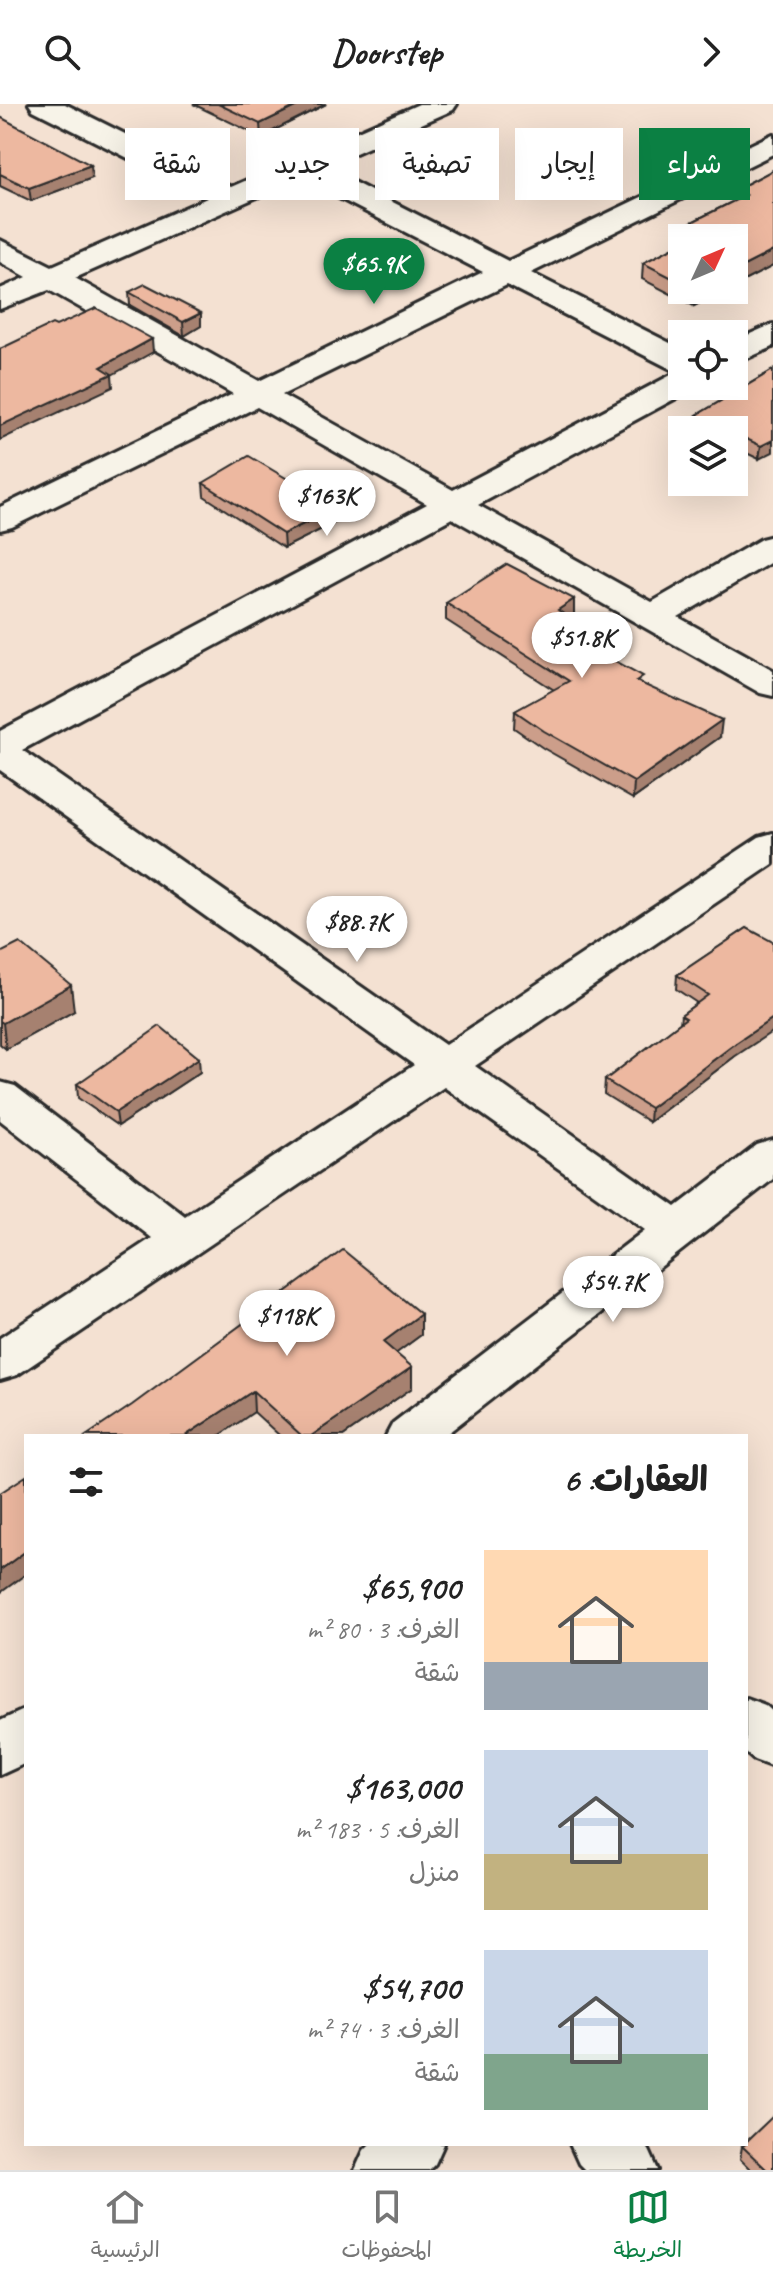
<!DOCTYPE html>
<html lang="ar">
<head>
<meta charset="utf-8">
<style>
	body { margin:0; font-family:Caveat,"Playpen Sans Arabic",sans-serif; background:#f2f2f2; color:#222; direction:rtl; height:100vh; display:flex; flex-direction:column; font-size:30px; white-space:nowrap }
	* { box-sizing:border-box; margin:0 }
	p { font-size:26px; color:#767676 }
	.icon { flex:none; width:44px; height:44px; fill:none; stroke:currentColor; stroke-width:2; stroke-linecap:round; stroke-linejoin:round }
	.map { position:relative; flex:1; overflow:hidden; direction:ltr }
	.drawer { position:absolute; left:24px; top:1330px; width:724px; height:712px; display:flex; flex-direction:column; background:#fff; border-radius:0px; box-shadow:0 8px 32px #0002; direction:rtl }
	.drawer>* { flex:none }
	.top-card { position:absolute; left:24px; top:24px; width:726px; height:72px; direction:rtl; display:flex; gap:16px }
	.needle { width:52px; rotate:46deg }
	.controls { position:absolute; left:668px; top:120px; display:grid; gap:16px }
	.controls a { display:grid; place-items:center; width:80px; height:80px; border-radius:0px; background:#fff; box-shadow:0 8px 32px #0002; font-size:40px }
	.price { position:absolute; translate:-50% -68px; padding:0 18px; border-radius:28px; background:#fff; color:#222; font-size:26px; line-height:52px; filter:drop-shadow(0 2px 4px #0008) }
	.price::after { content:''; position:absolute; left:50%; top:48px; width:24px; height:18px; margin-left:-12px; background:inherit; clip-path:polygon(0 0,100% 0,50% 100%) }
	.price.on { background:#0b8043; color:#fff }
	ul { padding:0; list-style:none }
	li { display:flex; align-items:center; gap:24px; height:200px; padding:0 40px }
	li span { display:grid; place-items:center; flex:none; width:224px; height:160px; border-radius:0px; color:#555 }
	li>.icon { margin-inline-start:auto }
	span .icon { width:96px; height:96px; fill:#fffc; stroke-width:1 }
	li b { font-size:34px }
	h2 { display:flex; justify-content:space-between; align-items:center; height:96px; padding:0 40px; font-size:34px }
	.tag { padding:0 28px; border-radius:0px; background:#fff; box-shadow:0 8px 32px #0002; font-size:28px; line-height:72px }
	.tag.on { background:#0b8043; color:#fff }
	header { display:flex; justify-content:space-between; align-items:center; height:104px; padding:0 40px; background:#fff; font-size:36px; font-weight:700 }
	.dock { display:flex; justify-content:space-around; align-items:center; height:112px; border-top:2px solid #e0e0e0; background:#fff; font-size:22px; color:#767676 }
	.dock a { display:grid; justify-items:center; gap:4px }
	.dock .on { color:#0b8043 }
	.map>svg:first-child { display:block }
	.lines { fill:none; stroke-linecap:round; stroke-linejoin:round }
	.minor-casing { stroke:#2b2b2b; stroke-width:6 }
	.minor { fill:#f7f3e8; fill-rule:evenodd }
	.wall { fill:#cc9e8a; stroke:#2b2b2b; stroke-width:2 }
	.shaded-wall { fill:#a68170; stroke:#2b2b2b; stroke-width:2 }
	.building { fill:#edb8a0; stroke:#2b2b2b; stroke-width:2 }
</style>
</head>
<body>
<header><svg class="icon" aria-label="forward" viewBox="0 0 24 24"><path d="M9 5l7 7-7 7"/></svg>Doorstep<svg class="icon" aria-label="search" viewBox="0 0 24 24"><circle cx="10" cy="10" r="6"/><path d="M15 15l6 6"/></svg></header>
<div class="map">
<svg width="773" height="2066" viewBox="0 0 773 2066">
	<rect width="100%" height="100%" fill="#f4e1d2"/>
	<filter id="ink" filterUnits="userSpaceOnUse"><feTurbulence type="fractalNoise" baseFrequency=".0125" numOctaves="2"/><feDisplacementMap in="SourceGraphic" scale="16" xChannelSelector="R" yChannelSelector="G"/><feConvolveMatrix kernelMatrix="1 2 1 2 8 2 1 2 1" color-interpolation-filters="sRGB"/></filter>
	<g filter="url(#ink)">
		<g class="lines">
			<g class="minor-casing">
				<g id="minor">
					<path d="M 29,0 L 65,0 L 231,83 L 419,0 L 457,0 L 453,6 L 324,63 L 508,157 L 773,30 L 773,50 L 531,169 L 682,245 L 682,268 L 671,265 L 507,181 L 282,291 L 453,386 L 671,271 L 682,268 L 682,282 L 695,282 L 693,285 L 478,401 L 652,498 L 761,435 L 773,432 L 773,457 L 678,513 L 773,566 L 773,592 L 760,589 L 452,414 L 22,646 L 445,941 L 759,733 L 773,729 L 773,760 L 475,962 L 676,1103 L 757,1041 L 773,1036 L 773,1075 L 444,1332 L 386,1332 L 393,1319 L 645,1126 L 444,983 L 17,1271 L 0,1276 L 0,1234 L 152,1134 L 0,1016 L 0,978 L 15,982 L 185,1112 L 414,961 L 0,666 L 0,627 L 427,400 L 257,303 L 12,423 L 0,426 L 0,403 L 233,290 L 49,186 L 0,205 L 0,185 L 27,173 L 0,158 L 0,136 L 52,162 L 207,94 L 33,6 ZM 300,74 L 483,168 L 259,277 L 75,174 Z"/>
					<path d="M 773,220 L 773,243 L 734,260 L 734,237 Z"/>
					<path d="M 746,1594 L 765,1601 L 773,1608 L 773,1663 L 754,1656 L 746,1649 Z"/>
					<path d="M 26,1605 L 26,1659 L 0,1671 L 0,1617 Z"/>
					<path d="M 370,2040 L 444,2040 L 435,2060 L 429,2066 L 355,2066 L 364,2046 Z"/>
					<path d="M 570,2040 L 643,2040 L 649,2046 L 658,2066 L 585,2066 L 579,2060 Z"/>
				</g>
			</g>
			<use href="#minor" class="minor"/>
		</g>
		<g class="wall">
			<path d="M 193,0 L 326,0 L 261,33 Z"/>
			<path d="M 0,13 L 92,74 L 31,97 L 0,82 Z"/>
			<path d="M 773,66 L 773,162 L 734,182 L 691,133 L 692,118 L 734,97 L 735,86 Z"/>
			<path d="M 682,139 L 682,186 L 725,186 L 694,202 L 642,175 L 643,159 Z"/>
			<path d="M 129,188 L 201,209 L 201,222 L 184,232 L 130,201 Z"/>
			<path d="M 773,266 L 759,355 L 734,343 L 734,326 L 699,326 L 696,325 L 697,311 Z"/>
			<path d="M 203,379 L 336,404 L 336,418 L 284,444 L 204,392 Z"/>
			<path d="M 446,499 L 574,512 L 570,515 L 581,538 L 720,633 L 633,695 L 543,644 L 514,624 L 515,607 L 554,586 L 446,516 Z"/>
			<path d="M 747,824 L 734,953 L 649,1018 L 604,990 L 605,976 L 680,919 L 681,911 L 697,899 L 676,885 L 677,871 Z"/>
			<path d="M 0,849 L 74,907 L 6,945 L 0,940 Z"/>
			<path d="M 200,968 L 118,1022 L 78,994 L 77,980 Z"/>
			<path d="M 421,1231 L 396,1249 L 412,1284 L 343,1332 L 280,1332 L 254,1308 L 86,1332 Z"/>
			<path d="M 742,2042 L 773,2066 L 751,2066 L 740,2055 Z"/>
		</g>
		<g class="shaded-wall">
			<path d="M 301,0 L 326,0 L 261,33 L 260,20 Z"/>
			<path d="M 91,61 L 92,74 L 31,97 L 29,84 Z"/>
			<path d="M 773,147 L 773,162 L 734,182 L 734,167 Z"/>
			<path d="M 696,186 L 725,186 L 694,202 Z"/>
			<path d="M 201,209 L 201,222 L 184,232 L 183,218 Z"/>
			<path d="M 152,235 L 153,248 L 112,271 L 113,283 L 0,336 L 0,322 L 101,263 Z"/>
			<path d="M 773,336 L 773,348 L 759,355 L 761,342 Z"/>
			<path d="M 336,404 L 336,418 L 284,444 L 283,430 Z"/>
			<path d="M 574,495 L 574,512 L 557,523 L 558,506 Z"/>
			<path d="M 582,523 L 581,540 L 566,530 Z"/>
			<path d="M 722,616 L 720,633 L 633,695 L 634,678 Z"/>
			<path d="M 71,881 L 74,907 L 6,945 L 3,919 Z"/>
			<path d="M 773,914 L 773,927 L 734,953 L 649,1018 L 650,1004 L 736,939 Z"/>
			<path d="M 199,954 L 200,968 L 118,1022 L 116,1008 Z"/>
			<path d="M 421,1210 L 421,1231 L 383,1259 L 383,1238 Z"/>
			<path d="M 412,1263 L 412,1284 L 343,1332 L 311,1332 Z"/>
			<path d="M 253,1287 L 254,1308 L 219,1332 L 185,1332 Z"/>
			<path d="M 26,1447 L 26,1470 L 0,1489 L 0,1466 Z"/>
		</g>
		<g class="building">
			<path d="M 218,0 L 301,0 L 260,20 Z"/>
			<path d="M 0,13 L 91,61 L 29,84 L 0,70 Z"/>
			<path d="M 773,66 L 773,147 L 734,167 L 734,134 L 692,134 L 709,125 L 692,118 L 746,91 L 735,86 Z"/>
			<path d="M 682,139 L 682,179 L 643,159 Z"/>
			<path d="M 145,180 L 201,209 L 183,218 L 129,188 Z"/>
			<path d="M 96,204 L 152,235 L 101,263 L 112,270 L 0,322 L 0,245 L 52,220 L 56,222 Z"/>
			<path d="M 773,266 L 773,336 L 761,342 L 734,329 L 734,326 L 728,326 L 697,311 Z"/>
			<path d="M 249,352 L 336,404 L 283,430 L 203,379 Z"/>
			<path d="M 507,460 L 574,495 L 558,506 L 582,523 L 566,530 L 643,572 L 636,577 L 722,616 L 634,678 L 544,627 L 515,607 L 569,577 L 446,499 Z"/>
			<path d="M 747,824 L 773,838 L 773,914 L 736,939 L 650,1004 L 605,976 L 686,914 L 681,911 L 708,891 L 677,871 Z"/>
			<path d="M 20,839 L 71,881 L 3,919 L 0,917 L 0,849 Z"/>
			<path d="M 160,922 L 199,954 L 116,1008 L 77,980 Z"/>
			<path d="M 343,1146 L 421,1210 L 383,1238 L 412,1263 L 311,1332 L 302,1332 L 253,1287 L 185,1332 L 86,1332 L 132,1301 Z"/>
			<path d="M 26,1372 L 26,1447 L 0,1466 L 0,1389 Z"/>
			<path d="M 773,2012 L 773,2066 L 767,2066 L 742,2042 L 746,2040 L 746,2038 Z"/>
		</g>
	</g>
</svg>
<div class="controls">
<a><svg class="needle" viewBox="-14 -14 28 28"><path d="M0-13l5 13h-10z" fill="#e53935"/><path d="M0 13l5-13h-10z" fill="#767676"/></svg></a>
<a><svg class="icon" aria-label="locate" viewBox="0 0 24 24"><circle cx="12" cy="12" r="6"/><path d="M12 2v4M12 18v4M2 12h4M18 12h4"/></svg></a>
<a><svg class="icon" aria-label="layers" viewBox="0 0 24 24"><path d="M12 4l9 5-9 5-9-5zM3 14l9 5 9-5"/></svg></a>
</div>
<b class="price on" style="left:374px;top:202px">$65.9K</b>
<b class="price" style="left:327px;top:434px">$163K</b>
<b class="price" style="left:582px;top:576px">$51.8K</b>
<b class="price" style="left:357px;top:860px">$88.7K</b>
<b class="price" style="left:613px;top:1220px">$54.7K</b>
<b class="price" style="left:287px;top:1254px">$118K</b>
<div class="top-card">
<a class="tag on">شراء</a>
<a class="tag">إيجار</a>
<a class="tag">تصفية</a>
<a class="tag">جديد</a>
<a class="tag">شقة</a>
</div>
<section class="drawer">
<h2>العقارات: 6<svg class="icon" aria-label="filters" viewBox="0 0 24 24"><path d="M4 7h16M4 17h16"/><circle cx="9" cy="7" r="2"/><circle cx="15" cy="17" r="2"/></svg></h2>
<ul>
<li><span style="background:linear-gradient(#ffd9b3 70%,#9aa5b1 0)"><svg class="icon" aria-label="home" viewBox="0 0 24 24"><path d="M3 11l9-7 9 7M6 9v11h12V9"/></svg></span><div><b>$65,900</b><p>الغرف: 3 · 80 m²</p><p>شقة</p></div></li>
<li><span style="background:linear-gradient(#c9d6e8 65%,#c2b280 0)"><svg class="icon" aria-label="home" viewBox="0 0 24 24"><path d="M3 11l9-7 9 7M6 9v11h12V9"/></svg></span><div><b>$163,000</b><p>الغرف: 5 · 183 m²</p><p>منزل</p></div></li>
<li><span style="background:linear-gradient(#c9d6e8 65%,#7fa58c 0)"><svg class="icon" aria-label="home" viewBox="0 0 24 24"><path d="M3 11l9-7 9 7M6 9v11h12V9"/></svg></span><div><b>$54,700</b><p>الغرف: 3 · 74 m²</p><p>شقة</p></div></li>
</ul>
</section>
</div>
<nav class="dock">
<a class="on"><svg class="icon" aria-label="map" viewBox="0 0 24 24"><path d="M3 6l6-2 6 2 6-2v14l-6 2-6-2-6 2zM9 4v14M15 6v14"/></svg>الخريطة</a>
<a><svg class="icon" aria-label="saved" viewBox="0 0 24 24"><path d="M7 4h10v16l-5-4-5 4z"/></svg>المحفوظات</a>
<a><svg class="icon" aria-label="home" viewBox="0 0 24 24"><path d="M3 11l9-7 9 7M6 9v11h12V9"/></svg>الرئيسية</a>
</nav>
</body>
</html>
